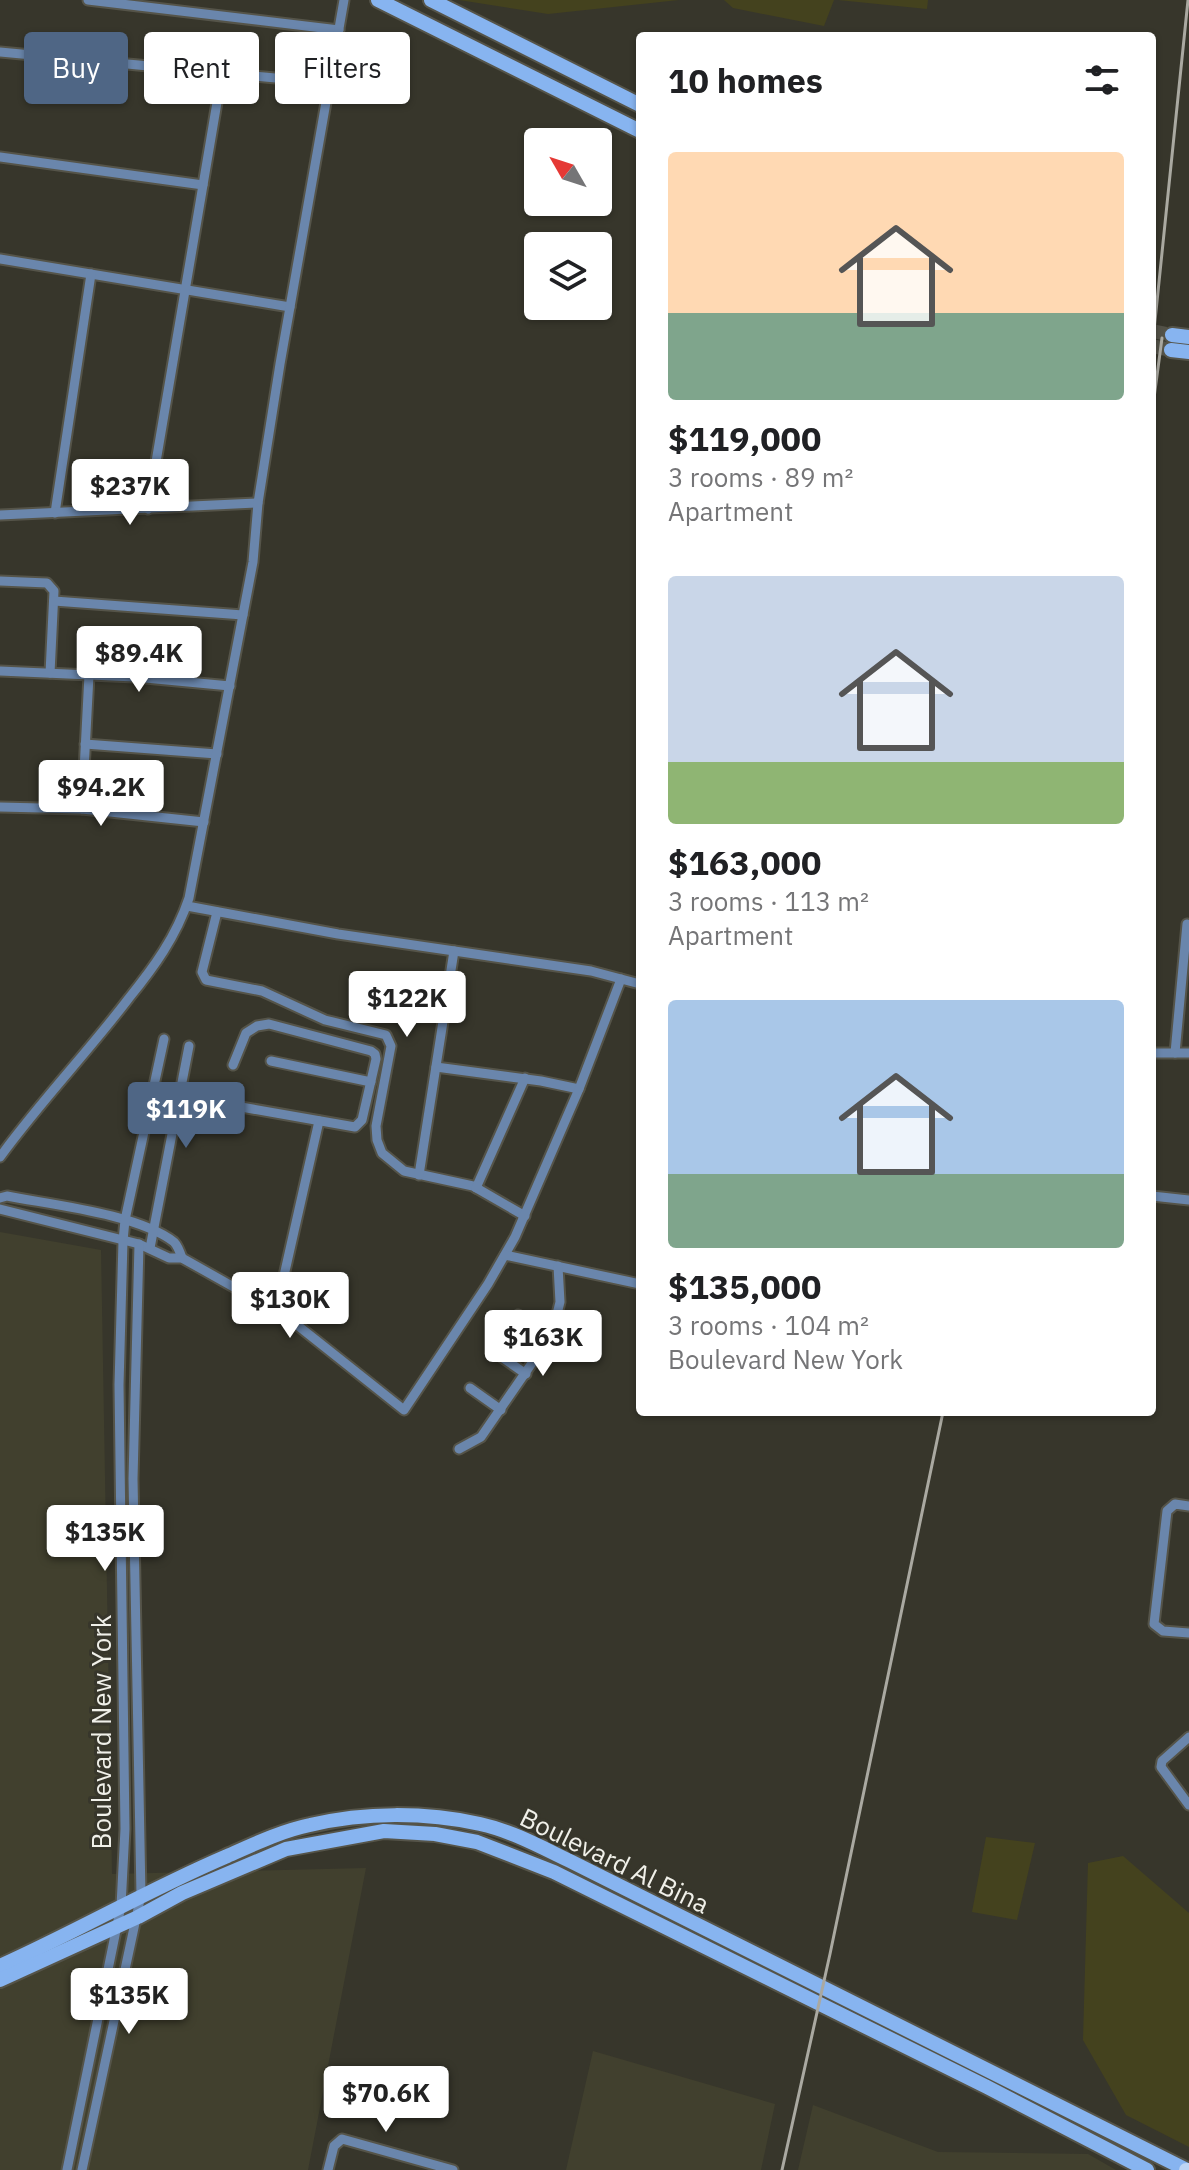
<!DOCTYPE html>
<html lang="en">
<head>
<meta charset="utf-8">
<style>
	body { margin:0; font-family:"IBM Plex Sans",sans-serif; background:#f6f6f6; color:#202124; height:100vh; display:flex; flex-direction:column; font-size:30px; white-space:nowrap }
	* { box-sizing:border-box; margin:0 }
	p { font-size:26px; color:#757577 }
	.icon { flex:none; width:44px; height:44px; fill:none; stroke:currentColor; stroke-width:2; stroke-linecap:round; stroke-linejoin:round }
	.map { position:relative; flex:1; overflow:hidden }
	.panel { position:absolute; left:636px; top:32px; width:520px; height:1384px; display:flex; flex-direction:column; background:#fff; border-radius:8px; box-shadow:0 2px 6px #0004 }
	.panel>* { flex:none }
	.hud { position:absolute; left:24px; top:32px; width:492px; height:72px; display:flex; gap:16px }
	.needle { width:52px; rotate:309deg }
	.controls { position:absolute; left:524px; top:128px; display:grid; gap:16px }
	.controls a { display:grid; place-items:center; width:88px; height:88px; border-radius:8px; background:#fff; box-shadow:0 2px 6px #0004; font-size:40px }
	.price { position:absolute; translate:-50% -68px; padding:0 18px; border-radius:8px; background:#fff; color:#222; font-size:26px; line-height:52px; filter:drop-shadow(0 2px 4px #0008) }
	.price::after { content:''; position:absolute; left:50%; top:48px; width:24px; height:18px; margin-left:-12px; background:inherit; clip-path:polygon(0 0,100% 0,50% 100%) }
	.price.current { background:#4f6685; color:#fff }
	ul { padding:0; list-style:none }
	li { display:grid; align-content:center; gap:16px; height:424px; padding:0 32px }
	li span { display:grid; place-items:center; height:248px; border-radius:8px; color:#555 }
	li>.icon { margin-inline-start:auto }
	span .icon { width:144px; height:144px; fill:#fffc; stroke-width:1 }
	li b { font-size:34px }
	h2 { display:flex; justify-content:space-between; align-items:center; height:96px; padding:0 32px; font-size:34px }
	.tag { padding:0 28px; border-radius:8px; background:#fff; box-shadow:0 2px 6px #0004; font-size:28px; line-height:72px }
	.tag.current { background:#4f6685; color:#fff }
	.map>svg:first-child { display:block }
	.built { fill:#41402e }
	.green { fill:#44421e }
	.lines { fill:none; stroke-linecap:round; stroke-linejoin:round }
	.secondary-tunnel { stroke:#535248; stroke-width:14; stroke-dasharray:14 7; stroke-linecap:butt }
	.street-casing { stroke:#555449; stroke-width:13 }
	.secondary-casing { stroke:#555449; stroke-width:18 }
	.primary-casing { stroke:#555449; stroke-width:18 }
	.street { stroke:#6a86ac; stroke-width:9 }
	.secondary { stroke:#87b4f0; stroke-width:14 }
	.primary { stroke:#bed5f4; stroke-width:14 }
	.rail { stroke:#aaa9a1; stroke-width:3 }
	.labels { text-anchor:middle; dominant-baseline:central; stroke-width:6; stroke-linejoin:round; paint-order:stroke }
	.street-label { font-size:26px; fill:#f0f0e9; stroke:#37362b }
</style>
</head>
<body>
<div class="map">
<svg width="1189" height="2170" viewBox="0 0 1189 2170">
	<rect width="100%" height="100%" fill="#37362b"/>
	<g class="built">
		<path d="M 0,1232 L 101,1250 L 112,1874 L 366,1868 L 308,2170 L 0,2170 Z"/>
		<path d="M 593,2051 L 775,2104 L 761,2170 L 566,2170 Z"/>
		<path d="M 813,2105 L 938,2152 L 1088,2154 L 1116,2170 L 798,2170 Z"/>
	</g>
	<g class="green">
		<path d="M 459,0 L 679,0 L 548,14 Z"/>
		<path d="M 724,0 L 834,0 L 824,26 L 733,8 Z"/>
		<path d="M 838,0 L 928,0 L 927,9 Z"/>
		<path d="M 986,1837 L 1035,1843 L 1017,1920 L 972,1912 Z"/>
		<path d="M 1123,1856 L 1189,1913 L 1189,2147 L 1126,2115 L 1083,2040 L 1088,1863 Z"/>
	</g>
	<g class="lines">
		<g class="secondary-tunnel">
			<path d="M 1152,331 L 1172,335"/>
			<path d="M 1152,346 L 1171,350"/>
		</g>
		<g class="street-casing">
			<g id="street">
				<path d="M 88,0 L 339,30"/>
				<path d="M 0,52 L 329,83"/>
				<path d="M 0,157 L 203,185"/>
				<path d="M 0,259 L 290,307"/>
				<path d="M 148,509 L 222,73"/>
				<path d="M 55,513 L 91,274"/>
				<path d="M 0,515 L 258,503"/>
				<path d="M 0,581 L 47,583 L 54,591 L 50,673"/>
				<path d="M 54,601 L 243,615"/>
				<path d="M 0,671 L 135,677 L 230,686"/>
				<path d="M 85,744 L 217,754"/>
				<path d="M 0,807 L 82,809 L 204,822"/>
				<path d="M 82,809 L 89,675"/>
				<path d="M 187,906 L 338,934 L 591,971 L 640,984"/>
				<path d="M 217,912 L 202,972 L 206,980 L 262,991 L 325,1020 L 386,1035 L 391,1046 L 376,1126 L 377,1140 L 382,1153 L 404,1171 L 473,1186 L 525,1216"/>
				<path d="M 1152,1053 L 1189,1053"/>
				<path d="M 1175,1053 L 1187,924 L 1189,925"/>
				<path d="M 271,1061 L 371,1082"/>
				<path d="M 436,1067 L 541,1081 L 579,1089"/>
				<path d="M 179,1096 L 355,1127 L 362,1120 L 376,1059 L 375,1054 L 371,1051 L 269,1024 L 257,1026 L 246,1033 L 233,1065"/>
				<path d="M 0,1157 C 40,1102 88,1052 129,998 C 154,967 176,937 189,898 L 253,562 L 258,503 L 280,364 L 344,0"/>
				<path d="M 419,1175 L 454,951"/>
				<path d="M 476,1188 L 525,1078"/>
				<path d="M 1152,1196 L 1189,1200"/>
				<path d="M 0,1198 L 7,1196 C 53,1205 138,1214 174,1242 C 178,1246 180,1252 182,1258"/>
				<path d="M 0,1209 L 139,1244 L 169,1258 L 182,1258 L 287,1317 L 404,1410 L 488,1284 L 515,1237 L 579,1089 L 621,979"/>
				<path d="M 150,1248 L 189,1046"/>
				<path d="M 505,1255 L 640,1284"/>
				<path d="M 276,1311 L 319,1121"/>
				<path d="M 518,1315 L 552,1334"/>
				<path d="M 493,1351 L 526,1374"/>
				<path d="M 470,1388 L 501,1410"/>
				<path d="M 459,1449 L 481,1437 L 552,1334 L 560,1302 L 558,1266"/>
				<path d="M 1189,1506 L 1175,1504 L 1167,1511 L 1154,1624 L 1163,1631 L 1189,1633"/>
				<path d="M 1189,1737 L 1162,1761 L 1161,1767 L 1189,1805"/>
				<path d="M 67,2170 L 121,1906 L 125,1829 L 119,1385 L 123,1241 L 125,1220 L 164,1039"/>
				<path d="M 82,2170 L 141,1895 L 133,1479 L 139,1244"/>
				<path d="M 328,2170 L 334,2146 L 342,2139 L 453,2170"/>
			</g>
		</g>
		<g class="secondary-casing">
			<g id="secondary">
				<path d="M 378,0 L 640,131"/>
				<path d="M 431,0 L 640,105"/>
				<path d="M 1172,335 L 1189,337"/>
				<path d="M 1171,350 L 1189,352"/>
				<path d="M 0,1966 C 76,1932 148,1890 225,1857 C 252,1845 281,1831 310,1825 C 365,1812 425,1812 480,1824 C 512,1831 541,1847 570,1861 L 1187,2170"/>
				<path d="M 0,1980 L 138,1917 L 182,1893 L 286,1849 L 384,1831 L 435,1834 L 477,1842 L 554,1872 L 987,2087 L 1147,2170"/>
			</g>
		</g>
		<g class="primary-casing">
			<path id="primary" d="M 1186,2170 L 1189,2170"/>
		</g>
		<use href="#street" class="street"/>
		<use href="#secondary" class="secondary"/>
		<use href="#primary" class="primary"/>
		<g class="rail">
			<path d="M 1152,350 L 1188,0"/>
			<path d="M 1152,413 L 1162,338"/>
			<path d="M 782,2170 L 830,1954 L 943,1412"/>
		</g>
	</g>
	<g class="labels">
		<g class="street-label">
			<text transform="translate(101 1732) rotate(-90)">Boulevard New York</text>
			<text transform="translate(615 1860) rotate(26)">Boulevard Al Bina</text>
		</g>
	</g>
</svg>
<div class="controls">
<a><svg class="needle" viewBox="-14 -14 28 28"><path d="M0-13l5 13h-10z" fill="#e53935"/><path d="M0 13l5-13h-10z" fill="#757577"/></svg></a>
<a><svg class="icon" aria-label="layers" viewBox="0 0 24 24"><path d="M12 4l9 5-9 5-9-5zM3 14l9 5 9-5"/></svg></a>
</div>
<b class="price" style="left:130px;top:527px">$237K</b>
<b class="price" style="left:139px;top:694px">$89.4K</b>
<b class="price" style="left:101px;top:828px">$94.2K</b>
<b class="price" style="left:407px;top:1039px">$122K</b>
<b class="price current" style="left:186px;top:1150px">$119K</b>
<b class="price" style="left:290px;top:1340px">$130K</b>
<b class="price" style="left:543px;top:1378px">$163K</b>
<b class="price" style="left:105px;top:1573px">$135K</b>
<b class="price" style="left:129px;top:2036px">$135K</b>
<b class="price" style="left:386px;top:2134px">$70.6K</b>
<div class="hud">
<a class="tag current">Buy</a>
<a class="tag">Rent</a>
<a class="tag">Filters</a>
</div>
<section class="panel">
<h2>10 homes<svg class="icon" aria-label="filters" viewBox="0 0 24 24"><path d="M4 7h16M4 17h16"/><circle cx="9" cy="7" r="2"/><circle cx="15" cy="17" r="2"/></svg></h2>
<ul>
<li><span style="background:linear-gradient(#ffd9b3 65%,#7fa58c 0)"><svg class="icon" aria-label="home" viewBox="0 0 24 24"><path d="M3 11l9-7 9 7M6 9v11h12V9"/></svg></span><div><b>$119,000</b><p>3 rooms · 89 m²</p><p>Apartment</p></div></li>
<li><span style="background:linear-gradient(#c9d6e8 75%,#8fb573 0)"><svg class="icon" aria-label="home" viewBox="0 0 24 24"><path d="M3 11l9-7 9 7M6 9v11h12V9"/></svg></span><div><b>$163,000</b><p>3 rooms · 113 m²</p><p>Apartment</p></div></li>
<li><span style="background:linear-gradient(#a9c7e8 70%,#7fa58c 0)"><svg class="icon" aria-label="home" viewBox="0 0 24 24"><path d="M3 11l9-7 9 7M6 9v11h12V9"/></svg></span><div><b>$135,000</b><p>3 rooms · 104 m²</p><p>Boulevard New York</p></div></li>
</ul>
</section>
</div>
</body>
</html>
